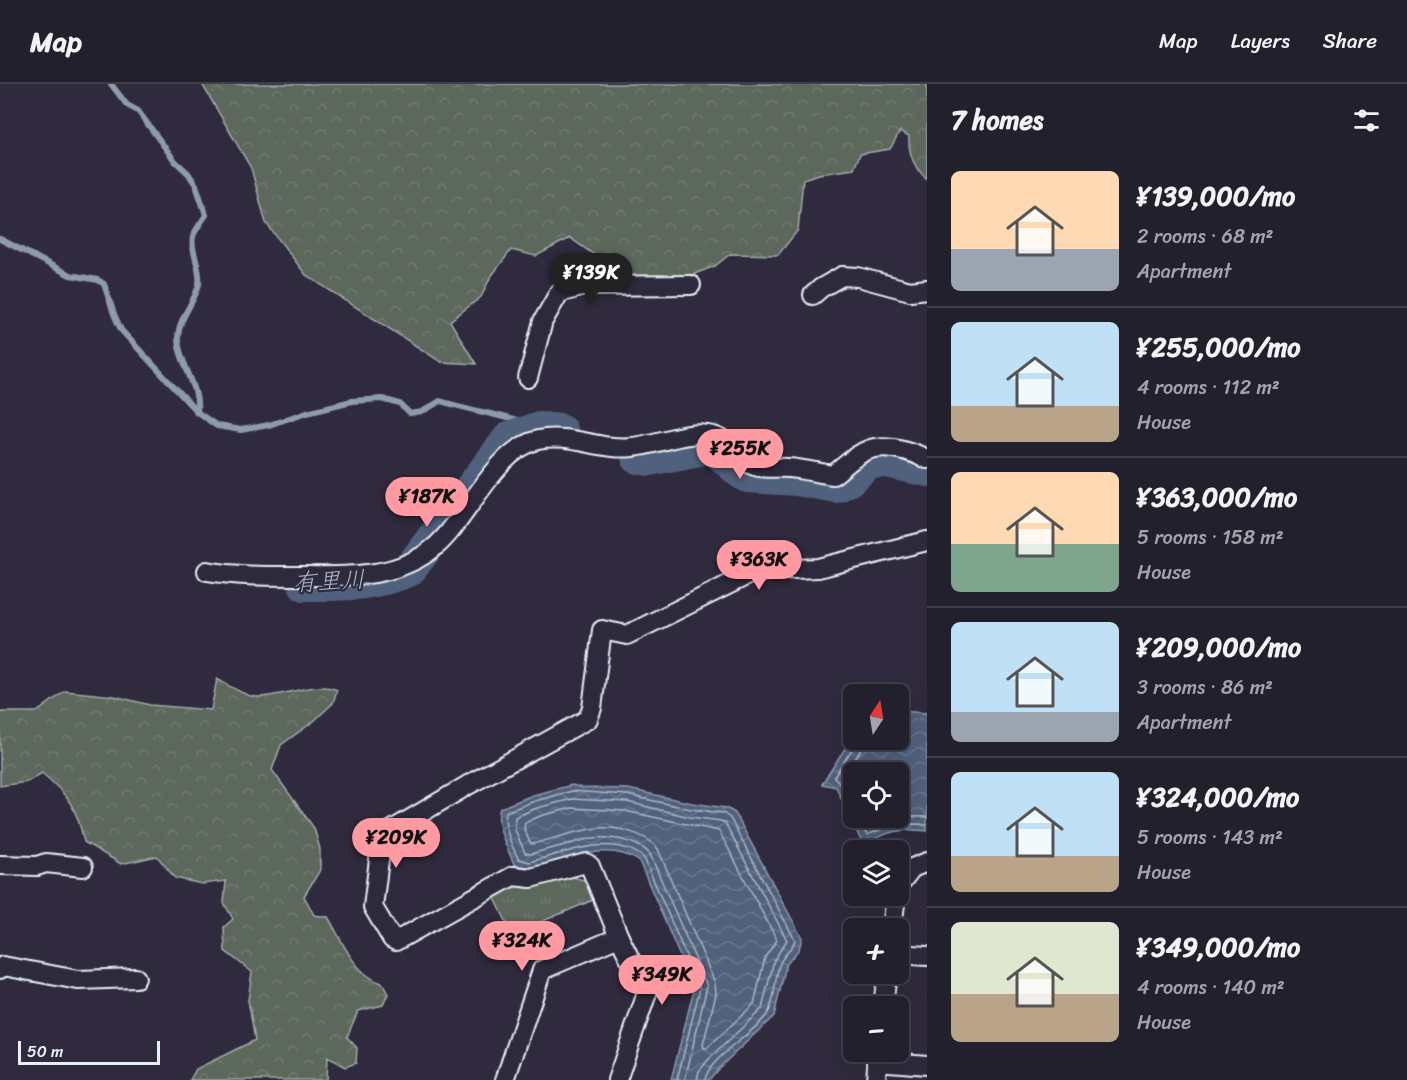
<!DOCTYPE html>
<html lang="en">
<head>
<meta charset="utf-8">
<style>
	body { margin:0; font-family:Sriracha,"Klee One",sans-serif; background:#2f2d3a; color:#f1f3f6; height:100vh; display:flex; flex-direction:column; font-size:22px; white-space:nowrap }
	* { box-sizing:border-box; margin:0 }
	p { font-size:20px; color:#a3a3aa }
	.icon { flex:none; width:33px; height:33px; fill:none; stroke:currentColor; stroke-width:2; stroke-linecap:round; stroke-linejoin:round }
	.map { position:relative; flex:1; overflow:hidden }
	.drawer { display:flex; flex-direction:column; background:#23202e; width:480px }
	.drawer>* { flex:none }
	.needle { width:39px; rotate:12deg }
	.buttons { position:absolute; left:843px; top:600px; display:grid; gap:12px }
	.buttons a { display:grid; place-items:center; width:66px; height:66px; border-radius:9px; background:#23202e; box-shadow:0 6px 24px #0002,0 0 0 2px #403e4a; font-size:30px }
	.scale { position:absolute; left:18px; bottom:15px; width:142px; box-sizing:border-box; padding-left:6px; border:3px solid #e8f1f8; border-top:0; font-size:16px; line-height:21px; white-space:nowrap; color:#e8f1f8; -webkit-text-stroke:4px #2f2a3d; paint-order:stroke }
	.price { position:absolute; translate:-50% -51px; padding:0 14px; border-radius:21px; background:#ff9aa2; color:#111; font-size:20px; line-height:39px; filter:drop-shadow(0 2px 3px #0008) }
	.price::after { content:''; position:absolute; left:50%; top:36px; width:18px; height:14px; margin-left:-9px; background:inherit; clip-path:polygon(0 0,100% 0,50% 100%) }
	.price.on { background:#222; color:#fff }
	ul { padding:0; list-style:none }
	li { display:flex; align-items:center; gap:18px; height:150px; padding:0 24px }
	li+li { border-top:2px solid #403e4a }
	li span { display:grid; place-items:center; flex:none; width:168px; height:120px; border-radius:9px; color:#555 }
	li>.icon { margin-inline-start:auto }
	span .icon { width:72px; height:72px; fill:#fffc; stroke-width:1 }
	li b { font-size:26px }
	h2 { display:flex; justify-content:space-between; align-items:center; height:72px; padding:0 24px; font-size:26px }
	header { display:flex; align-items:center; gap:36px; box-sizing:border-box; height:84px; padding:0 30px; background:#23202e; border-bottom:2px solid #403e4a }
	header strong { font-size:28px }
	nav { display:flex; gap:33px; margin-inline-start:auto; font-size:21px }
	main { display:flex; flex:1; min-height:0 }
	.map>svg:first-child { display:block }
	.forest { fill:url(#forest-crowns); stroke:#a2acaa; stroke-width:1.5 }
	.park { fill:url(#park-tufts); stroke:#a2acaa; stroke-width:1.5 }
	.water { fill:url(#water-waves); stroke:#8d9bad; stroke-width:1.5; fill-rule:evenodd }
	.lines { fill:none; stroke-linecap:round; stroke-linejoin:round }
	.shore { stroke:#acb7c6; stroke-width:1.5 }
	.stream { stroke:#8d9bad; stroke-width:6 }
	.river { stroke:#51617b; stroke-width:34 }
	.minor-casing { stroke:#e8f1f8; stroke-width:22 }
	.minor { stroke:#2f2a3d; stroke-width:18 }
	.labels { text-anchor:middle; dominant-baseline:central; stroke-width:4.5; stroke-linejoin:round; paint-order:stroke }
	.water-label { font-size:24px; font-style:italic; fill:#acb7c6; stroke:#2f2a3d }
</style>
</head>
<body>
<header>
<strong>Map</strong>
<nav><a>Map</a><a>Layers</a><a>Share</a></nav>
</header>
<main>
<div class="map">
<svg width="927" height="996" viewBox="0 0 927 996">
	<defs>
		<pattern id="forest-crowns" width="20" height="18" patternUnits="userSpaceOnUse" patternTransform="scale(1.5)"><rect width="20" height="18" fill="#5c675b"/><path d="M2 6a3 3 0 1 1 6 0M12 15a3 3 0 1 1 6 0" fill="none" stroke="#737d73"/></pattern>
		<pattern id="park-tufts" width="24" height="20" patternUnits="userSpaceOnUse" patternTransform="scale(1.5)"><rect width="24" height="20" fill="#5c675b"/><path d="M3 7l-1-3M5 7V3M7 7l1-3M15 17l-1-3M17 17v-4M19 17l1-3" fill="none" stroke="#737d73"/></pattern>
		<pattern id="water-waves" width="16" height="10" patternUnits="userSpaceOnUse" patternTransform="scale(1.5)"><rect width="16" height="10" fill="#51617b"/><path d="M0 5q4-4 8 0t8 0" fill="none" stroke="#6a788e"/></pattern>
	</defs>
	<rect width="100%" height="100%" fill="#2f2a3d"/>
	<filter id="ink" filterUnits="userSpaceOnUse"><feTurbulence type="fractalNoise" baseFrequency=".0167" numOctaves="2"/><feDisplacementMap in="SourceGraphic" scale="12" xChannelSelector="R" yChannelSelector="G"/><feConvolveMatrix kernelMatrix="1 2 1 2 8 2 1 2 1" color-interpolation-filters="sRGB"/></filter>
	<g filter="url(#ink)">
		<g class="forest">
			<path d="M 202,0 L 927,0 L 927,95 C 914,84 908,69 909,52 L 900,47 L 890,65 L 860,70 L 854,85 L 819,90 L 803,95 L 798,146 L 778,171 L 730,170 L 715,182 L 684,194 L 626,193 L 570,154 L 536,172 L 511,166 L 490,194 L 481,213 L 450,237 L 476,280 L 441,278 L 306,191 L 266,139 L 251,84 Z"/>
			<path d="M 217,595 C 228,601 244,612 256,613 C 281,614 316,596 337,606 L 333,619 L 314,637 L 281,661 L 272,686 L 314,744 L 320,765 L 320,786 L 304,812 L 314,831 L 328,833 C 342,856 354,891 382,899 L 388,910 L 383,921 L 358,927 L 347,953 L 357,964 L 356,979 L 345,983 L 327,973 L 326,996 L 190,996 L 196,985 L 255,956 L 248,916 L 252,888 L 225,867 L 224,843 L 233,835 L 224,819 L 226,797 L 202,800 L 175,794 L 157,772 L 121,780 L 84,758 C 77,724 69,712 42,689 L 27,698 L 0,702 L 0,628 L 37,628 L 65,607 L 114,612 L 150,621 L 211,626 Z"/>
		</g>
		<path class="park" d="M 569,792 L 587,797 L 593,816 L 512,850 L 494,812 C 506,807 518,798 531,804 Z"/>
		<g class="water">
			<path d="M 899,627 L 927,629 L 927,747 C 899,744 887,748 863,761 L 836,703 L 822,700 L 853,652 L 854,656 L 898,656 ZM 854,688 L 898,688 L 898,734 L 854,734 Z"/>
			<path d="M 572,701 L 582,704 L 628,705 L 692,719 L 726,724 L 735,729 L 802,854 L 799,865 L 786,881 L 774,932 L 719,984 L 709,996 L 671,996 L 694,905 L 639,777 C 603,755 569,778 532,783 C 527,784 520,782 514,780 C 508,765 494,741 500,724 L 533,711 Z"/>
		</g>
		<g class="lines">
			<g class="shore">
				<path d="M 854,709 L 845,691 L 867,656"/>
				<path d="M 572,724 L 625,727 L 719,747 L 777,856 L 765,873 L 754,920 L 707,964 L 704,964 L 703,961 L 716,910 L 715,899 L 658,765 C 645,748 613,741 592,745 C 572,748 552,755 533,760 L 530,759 L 524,744 L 525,739 L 540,732 Z"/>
				<path d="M 854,726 L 841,700 L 834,693 L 858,656"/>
				<path d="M 857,734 L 867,751 C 889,742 902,738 927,741"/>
				<path d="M 865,734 L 870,741 C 888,733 908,732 927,733"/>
				<path d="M 677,996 L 700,904 L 644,774 C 614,748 564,769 530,778 L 519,775 C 512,764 503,742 506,728 L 535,717 L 572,707 L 627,711 L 691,725 L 723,729 L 730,734 L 795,856 C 792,865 784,870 780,879 C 774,893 776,916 768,929 C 757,948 707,975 705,996"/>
				<path d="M 685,996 L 707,902 L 650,770 C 637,756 610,752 592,754 L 530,770 L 525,769 L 515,746 L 515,733 L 537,724 L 572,715 L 627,718 L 690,733 L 721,737 L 725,739 L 787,856 L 774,876 L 762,925 L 709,975 L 699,987 L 697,996"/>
			</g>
			<g class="stream">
				<path d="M 111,0 L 127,21 L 138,27 L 175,77 L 188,89 L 196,101 L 206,131 C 202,137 197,144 194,150 C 188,162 202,185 199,200 C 195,219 177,235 178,256 C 180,281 200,302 197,328"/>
				<path d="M 0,155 L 70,191 L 98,196 L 104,200 L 114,230 L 121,246 L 197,328 L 217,342 L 241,346 L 269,341 L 307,328 L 352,317 L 382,315 L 400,320 L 410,330 L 422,328 L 440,317 C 473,327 507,332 539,344"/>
			</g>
			<g class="river">
				<path d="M 638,373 L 649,375 L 709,363 C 724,369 733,384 747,392 L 797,395 L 836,402 L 848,396 L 869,378 L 886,377 L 927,386"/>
				<path d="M 305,500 C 345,500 372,501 409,486 L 509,355 L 539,344 L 560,346"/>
			</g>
			<g class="minor-casing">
				<g id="minor">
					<path d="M 813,211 L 821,204 L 842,192 L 858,193 L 910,207 L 927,205"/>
					<path d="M 528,294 L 543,237 L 559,209 L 584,202 L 691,201"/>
					<path d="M 207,487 C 235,492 264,492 293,492 C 342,492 395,497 436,462 C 468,434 496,365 538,356 C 569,349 601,367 632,363 C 656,361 686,347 708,351 C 729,353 734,372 748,379 C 760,386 776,383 789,384 C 803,385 819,389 833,391 C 844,383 856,370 868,366 C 887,359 910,367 927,375"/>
					<path d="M 0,781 L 37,782 L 46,779 L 83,783"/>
					<path d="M 898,802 L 912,784 L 927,778"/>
					<path d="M 892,844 L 896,812"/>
					<path d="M 898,870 L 927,872"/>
					<path d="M 0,885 L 3,882 L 78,896 L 136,894"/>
					<path d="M 883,922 L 887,890"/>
					<path d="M 877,977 L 927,981"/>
					<path d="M 505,996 L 542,886 L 619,853"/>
					<path d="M 617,996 L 647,909 L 619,853 L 590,782 L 586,779 L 531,794 L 513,792 L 396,857 L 392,855 L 373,823 L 382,752 L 468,701 L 588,635 L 592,624 L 602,546 L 627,551 L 750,490 L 772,486 L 818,484 L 927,457"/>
					<path d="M 876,996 L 878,968"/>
				</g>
			</g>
			<use href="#minor" class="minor"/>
		</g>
	</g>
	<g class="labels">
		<g class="water-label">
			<text transform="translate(329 497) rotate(-3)">有里川</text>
		</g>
	</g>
</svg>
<div class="buttons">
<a><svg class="needle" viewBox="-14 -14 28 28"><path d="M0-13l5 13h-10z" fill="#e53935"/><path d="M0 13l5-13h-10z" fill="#a3a3aa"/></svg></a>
<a><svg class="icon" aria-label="locate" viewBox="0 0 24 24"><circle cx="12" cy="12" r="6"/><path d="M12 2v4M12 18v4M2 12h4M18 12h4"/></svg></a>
<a><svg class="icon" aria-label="layers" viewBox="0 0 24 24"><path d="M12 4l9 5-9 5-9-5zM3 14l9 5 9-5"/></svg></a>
<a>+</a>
<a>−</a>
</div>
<div class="scale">50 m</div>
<b class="price on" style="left:591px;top:220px">¥139K</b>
<b class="price" style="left:740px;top:396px">¥255K</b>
<b class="price" style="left:427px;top:444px">¥187K</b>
<b class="price" style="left:759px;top:507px">¥363K</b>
<b class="price" style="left:396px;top:785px">¥209K</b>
<b class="price" style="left:522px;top:888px">¥324K</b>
<b class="price" style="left:662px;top:922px">¥349K</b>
</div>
<section class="drawer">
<h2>7 homes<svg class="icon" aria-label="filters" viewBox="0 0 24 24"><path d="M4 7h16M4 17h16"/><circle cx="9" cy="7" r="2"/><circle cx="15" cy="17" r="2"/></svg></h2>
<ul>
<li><span style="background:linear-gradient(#ffd9b3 65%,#9aa5b1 0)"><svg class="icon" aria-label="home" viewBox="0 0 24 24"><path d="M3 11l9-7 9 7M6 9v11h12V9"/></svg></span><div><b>¥139,000/mo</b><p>2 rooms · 68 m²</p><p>Apartment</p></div></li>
<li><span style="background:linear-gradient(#bfe0f5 70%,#b9a48a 0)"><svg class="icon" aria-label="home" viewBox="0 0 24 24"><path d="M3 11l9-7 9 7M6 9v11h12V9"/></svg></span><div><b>¥255,000/mo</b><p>4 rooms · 112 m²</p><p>House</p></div></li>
<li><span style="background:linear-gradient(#ffd9b3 60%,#7fa58c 0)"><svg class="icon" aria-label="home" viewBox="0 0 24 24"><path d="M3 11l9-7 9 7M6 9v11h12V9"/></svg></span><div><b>¥363,000/mo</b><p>5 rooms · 158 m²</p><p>House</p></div></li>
<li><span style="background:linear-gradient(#bfe0f5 75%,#9aa5b1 0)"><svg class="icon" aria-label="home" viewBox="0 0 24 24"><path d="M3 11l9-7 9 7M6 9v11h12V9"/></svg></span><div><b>¥209,000/mo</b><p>3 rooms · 86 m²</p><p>Apartment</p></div></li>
<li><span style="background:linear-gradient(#bfe0f5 70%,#b9a48a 0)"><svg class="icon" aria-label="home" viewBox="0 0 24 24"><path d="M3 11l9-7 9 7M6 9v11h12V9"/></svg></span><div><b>¥324,000/mo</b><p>5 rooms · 143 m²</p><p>House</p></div></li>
<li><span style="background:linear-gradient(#dfe7d0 60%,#b9a48a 0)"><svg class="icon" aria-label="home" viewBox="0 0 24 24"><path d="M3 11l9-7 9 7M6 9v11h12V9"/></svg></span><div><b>¥349,000/mo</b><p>4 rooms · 140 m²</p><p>House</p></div></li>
</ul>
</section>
</main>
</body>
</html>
